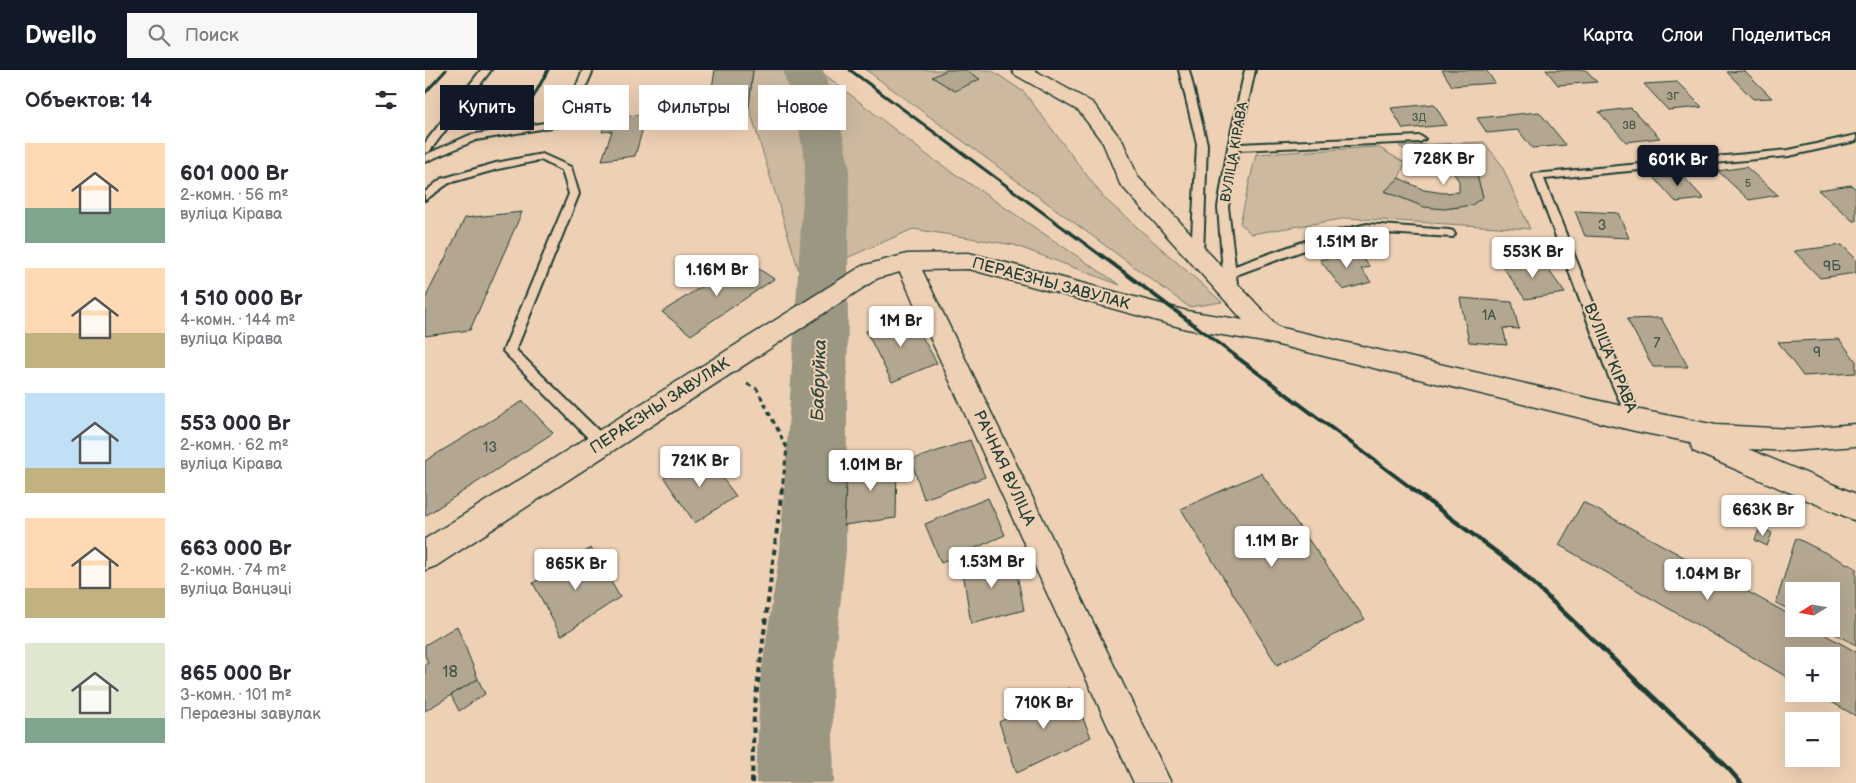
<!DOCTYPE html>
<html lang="ru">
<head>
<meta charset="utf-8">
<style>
	body { margin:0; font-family:"Balsamiq Sans",sans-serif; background:#f7f7f7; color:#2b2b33; height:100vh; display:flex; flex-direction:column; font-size:19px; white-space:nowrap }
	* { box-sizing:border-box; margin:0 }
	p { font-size:16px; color:#7c7c81 }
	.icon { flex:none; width:28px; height:28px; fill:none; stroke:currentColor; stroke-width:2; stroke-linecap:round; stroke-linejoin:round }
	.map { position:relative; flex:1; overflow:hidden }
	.details { display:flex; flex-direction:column; background:#fff; width:425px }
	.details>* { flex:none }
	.top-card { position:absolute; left:15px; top:15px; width:475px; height:45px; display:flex; gap:10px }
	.needle { width:32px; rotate:259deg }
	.buttons { position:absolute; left:1360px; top:512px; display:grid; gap:10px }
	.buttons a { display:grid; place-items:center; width:55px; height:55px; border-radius:0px; background:#fff; box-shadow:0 5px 20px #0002; font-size:25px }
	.price { position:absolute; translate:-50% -42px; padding:0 11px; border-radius:5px; background:#fff; color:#222; font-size:16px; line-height:32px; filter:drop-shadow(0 1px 2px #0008) }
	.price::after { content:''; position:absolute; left:50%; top:30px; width:15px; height:11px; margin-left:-8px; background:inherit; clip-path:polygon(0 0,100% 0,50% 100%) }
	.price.current { background:#111827; color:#fff }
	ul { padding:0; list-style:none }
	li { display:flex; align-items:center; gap:15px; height:125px; padding:0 25px }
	li span { display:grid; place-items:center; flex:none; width:140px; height:100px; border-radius:0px; color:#555 }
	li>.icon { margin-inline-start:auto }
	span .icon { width:60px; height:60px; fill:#fffc; stroke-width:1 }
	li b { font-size:21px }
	h2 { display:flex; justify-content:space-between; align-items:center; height:60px; padding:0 25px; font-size:21px }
	.tag { padding:0 18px; border-radius:0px; background:#fff; box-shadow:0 5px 20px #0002; font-size:18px; line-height:45px }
	.tag.current { background:#111827; color:#fff }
	header { display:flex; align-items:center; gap:30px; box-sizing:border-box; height:70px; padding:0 25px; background:#111827; color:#fff }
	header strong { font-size:24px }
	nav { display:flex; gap:28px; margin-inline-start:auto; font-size:18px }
	.search { width:350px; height:45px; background:#f7f7f7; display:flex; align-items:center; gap:12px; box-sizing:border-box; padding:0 18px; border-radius:0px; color:#7c7c81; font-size:19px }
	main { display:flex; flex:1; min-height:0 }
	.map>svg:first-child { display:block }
	.green { fill:#ccb9a0; stroke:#767b6a }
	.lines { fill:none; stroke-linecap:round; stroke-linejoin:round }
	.river { fill:#9c9782; fill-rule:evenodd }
	.building { fill:#b4a791; stroke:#1f3d34 }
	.lane-casing { stroke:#1f3d34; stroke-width:4 }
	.street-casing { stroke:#1f3d34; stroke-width:3 }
	.path-far1 { stroke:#1f3d34; stroke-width:3; stroke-dasharray:5 4; stroke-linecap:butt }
	.path { stroke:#1f3d34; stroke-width:4; stroke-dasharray:5.5 4.5; stroke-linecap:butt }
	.lane { fill:#eed1b5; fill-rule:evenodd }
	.street { fill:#eed1b5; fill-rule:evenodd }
	.rail-far2 { stroke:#1f3d34; stroke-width:3 }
	.rail-far1 { stroke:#1f3d34; stroke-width:4 }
	.rail { stroke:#1f3d34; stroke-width:4.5 }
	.labels { text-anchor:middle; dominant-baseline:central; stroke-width:4; stroke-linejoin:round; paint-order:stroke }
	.far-number-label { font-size:11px; fill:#44584b }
	.far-street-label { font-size:14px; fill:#1f3d34; stroke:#eed1b5 }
	.number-label { font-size:14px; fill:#44584b }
	.street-label { font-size:16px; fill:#1f3d34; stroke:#eed1b5 }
	.near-number-label { font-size:16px; fill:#44584b }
	.water-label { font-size:18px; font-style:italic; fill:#324a40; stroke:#eed1b5 }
</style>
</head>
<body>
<header>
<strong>Dwello</strong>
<div class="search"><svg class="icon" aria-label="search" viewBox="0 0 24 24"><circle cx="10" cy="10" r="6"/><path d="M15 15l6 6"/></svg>Поиск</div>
<nav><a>Карта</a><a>Слои</a><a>Поделиться</a></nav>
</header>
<main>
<section class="details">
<h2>Объектов: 14<svg class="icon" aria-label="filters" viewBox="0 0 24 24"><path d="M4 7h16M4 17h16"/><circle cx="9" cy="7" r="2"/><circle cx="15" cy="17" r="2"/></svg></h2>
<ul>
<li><span style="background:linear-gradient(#ffd9b3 65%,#7fa58c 0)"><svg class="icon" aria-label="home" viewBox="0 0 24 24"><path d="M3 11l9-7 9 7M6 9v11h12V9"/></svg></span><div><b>601 000 Br</b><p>2-комн. · 56 m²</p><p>вуліца Кірава</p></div></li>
<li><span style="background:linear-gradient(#ffd9b3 65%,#c2b280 0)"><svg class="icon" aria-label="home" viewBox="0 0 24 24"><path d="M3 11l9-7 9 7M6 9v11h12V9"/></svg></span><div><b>1 510 000 Br</b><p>4-комн. · 144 m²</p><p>вуліца Кірава</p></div></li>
<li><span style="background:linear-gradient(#bfe0f5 75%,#c2b280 0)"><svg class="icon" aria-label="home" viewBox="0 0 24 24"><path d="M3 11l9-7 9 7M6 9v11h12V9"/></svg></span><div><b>553 000 Br</b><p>2-комн. · 62 m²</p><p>вуліца Кірава</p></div></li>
<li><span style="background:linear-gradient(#ffd9b3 70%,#c2b280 0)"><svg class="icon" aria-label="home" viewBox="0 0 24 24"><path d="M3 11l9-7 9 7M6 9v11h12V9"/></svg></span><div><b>663 000 Br</b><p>2-комн. · 74 m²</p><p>вуліца Ванцэці</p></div></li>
<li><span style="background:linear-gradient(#dfe7d0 75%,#7fa58c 0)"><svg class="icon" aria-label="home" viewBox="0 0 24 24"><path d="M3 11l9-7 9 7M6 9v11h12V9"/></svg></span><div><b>865 000 Br</b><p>3-комн. · 101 m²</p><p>Пераезны завулак</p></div></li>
</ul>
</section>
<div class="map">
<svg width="1431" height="713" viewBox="0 0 1431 713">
	<rect width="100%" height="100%" fill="#eed1b5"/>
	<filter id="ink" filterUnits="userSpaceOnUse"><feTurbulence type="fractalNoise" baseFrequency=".02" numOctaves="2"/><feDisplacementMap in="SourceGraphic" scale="10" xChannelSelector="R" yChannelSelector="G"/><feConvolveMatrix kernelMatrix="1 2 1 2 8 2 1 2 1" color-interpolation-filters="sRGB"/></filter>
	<g filter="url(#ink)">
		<g class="green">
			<path d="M 328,0 L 394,0 L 502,85 L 695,215 L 589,175 L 488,159 L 376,208 L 324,37 Z"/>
			<path d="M 441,0 L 566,0 L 599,22 L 679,128 L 797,232 L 764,237 Z"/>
			<path d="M 1059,72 L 1076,94 L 1105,159 L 923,148 L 826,164 L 815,153 L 831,84 L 953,77 L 980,93 L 974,108 L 960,122 C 992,134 1027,149 1058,127 C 1052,103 1047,96 1029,79 L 991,89 L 974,76 Z"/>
		</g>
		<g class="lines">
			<path class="river" d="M 358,0 L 398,0 L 415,53 L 424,95 L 421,481 L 407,611 L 409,713 L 331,713 L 335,611 L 355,481 L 380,95 L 373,53 Z"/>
		</g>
		<g class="building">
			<path d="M 290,0 L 328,0 L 324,37 L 283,42 Z"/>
			<path d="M 522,0 L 540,0 L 555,9 L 530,21 L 507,7 Z"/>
			<path d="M 1017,0 L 1061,0 L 1070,13 L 1027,16 Z"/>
			<path d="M 1121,0 L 1161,0 L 1172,12 L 1133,15 Z"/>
			<path d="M 1320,1 L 1347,28 L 1328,29 L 1302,2 Z"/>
			<path d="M 1252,12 L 1277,37 L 1243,40 L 1219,14 Z"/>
			<path d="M 1009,34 L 1022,55 L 978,59 L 966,38 Z"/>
			<path d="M 1206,38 L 1235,68 L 1201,72 L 1174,42 Z"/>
			<path d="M 1114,42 L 1141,75 L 1107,78 L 1093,60 L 1062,63 L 1052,48 Z"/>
			<path d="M 222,44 L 210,86 L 177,90 L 187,61 L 177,62 L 182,48 Z"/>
			<path d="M 1029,79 L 1046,95 L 1052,106 L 1058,127 L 1047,135 L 1019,139 L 999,137 L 960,121 L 974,108 L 999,120 L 1019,123 L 1034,122 L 1034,111 L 1027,101 L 1010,85 Z"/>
			<path d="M 1321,97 L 1353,125 L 1324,130 L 1293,101 Z"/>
			<path d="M 1255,103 L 1279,129 L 1251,132 L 1227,105 Z"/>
			<path d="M 1426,115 L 1431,119 L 1431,151 L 1428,151 L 1393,120 Z"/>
			<path d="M 1150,141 L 1193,143 L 1204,168 L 1160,166 Z"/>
			<path d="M 97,142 L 45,260 L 0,266 L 0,229 L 40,148 Z"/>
			<path d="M 1417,175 L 1431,189 L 1431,203 L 1395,208 L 1369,181 Z"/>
			<path d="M 931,180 L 945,197 L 936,199 L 946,212 L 918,220 L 895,190 Z"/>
			<path d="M 1115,188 L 1140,223 L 1100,229 L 1076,194 Z"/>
			<path d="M 319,189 L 349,209 L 266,265 L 237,242 Z"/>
			<path d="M 1035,228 L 1087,232 L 1094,259 L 1078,258 L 1082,275 L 1044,272 Z"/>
			<path d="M 484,244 L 512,293 L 467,312 L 441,261 Z"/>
			<path d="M 1236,248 L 1263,297 L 1228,297 L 1202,249 Z"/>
			<path d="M 1414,269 L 1431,291 L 1431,303 L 1378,306 L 1353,272 Z"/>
			<path d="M 98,331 L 128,363 L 0,446 L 0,391 Z"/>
			<path d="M 545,370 L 560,407 L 499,429 L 486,390 Z"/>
			<path d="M 279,384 L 311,426 L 270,453 L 239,408 Z"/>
			<path d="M 472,388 L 471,448 L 419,455 L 422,395 Z"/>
			<path d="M 836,403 L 940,549 L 852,595 L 756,439 Z"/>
			<path d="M 563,428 L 580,465 L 516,493 L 500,454 Z"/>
			<path d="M 1158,432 L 1369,547 L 1369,559 L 1390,559 L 1431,582 L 1431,646 L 1392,624 L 1406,624 L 1406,586 L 1369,586 L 1369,611 L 1134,475 Z"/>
			<path d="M 1335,457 L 1347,463 L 1342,476 L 1330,470 Z"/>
			<path d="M 1371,468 L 1431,498 L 1431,575 L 1400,559 L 1406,559 L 1406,521 L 1369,521 L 1369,542 L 1351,533 Z"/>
			<path d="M 166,478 L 195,527 L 136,566 L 108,513 Z"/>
			<path d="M 588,484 L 599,540 L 546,554 L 537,496 Z"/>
			<path d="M 32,556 L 53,609 L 0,641 L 0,595 L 3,593 L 0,585 L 0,575 Z"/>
			<path d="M 53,609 L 60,624 L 34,641 L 26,625 Z"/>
			<path d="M 645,618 L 666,667 L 592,703 L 574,652 Z"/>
		</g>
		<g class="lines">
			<g class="lane-casing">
				<g id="lane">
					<path d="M 56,0 L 66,0 L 4,82 L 0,83 L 0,73 Z"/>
					<path d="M 158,0 L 168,0 L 145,54 L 51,70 L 0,92 L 0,85 L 45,65 L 138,50 Z"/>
					<path d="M 754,0 L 764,0 L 782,74 L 778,185 L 772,189 L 766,185 L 772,74 Z"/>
					<path d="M 820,0 L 830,0 L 814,74 L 995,66 L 1000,69 L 995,72 L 813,80 L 803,137 L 810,196 L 900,164 L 942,154 L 1024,160 L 1028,161 L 1030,164 L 1028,167 L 942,162 L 907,170 L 811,205 L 813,224 L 807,228 L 803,227 L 798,203 L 793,137 L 803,77 Z"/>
					<path d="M 1431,65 L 1431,71 L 1364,86 L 1119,109 L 1197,305 L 1217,350 L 1215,354 L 1210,355 L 1205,354 L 1183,305 L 1108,106 L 1109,104 L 1364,80 Z"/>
					<path d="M 117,84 L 146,97 L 154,124 L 91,280 L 182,369 L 184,373 L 182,377 L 177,379 L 172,377 L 78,281 L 144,124 L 137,101 L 116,90 L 73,99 L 24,113 L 0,130 L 0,122 L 16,109 L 71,93 Z"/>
				</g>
			</g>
			<g class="street-casing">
				<path id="street" d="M 587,0 L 609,0 L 668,33 L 698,72 L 713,107 L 853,257 L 1210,339 L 1291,355 L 1366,359 L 1431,354 L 1431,376 L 1366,381 L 1323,379 L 1431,424 L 1431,451 L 1268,381 L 1265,372 L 1210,361 L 845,273 L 762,259 L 544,199 L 497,200 L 746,713 L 709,713 L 475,202 L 453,208 L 11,496 L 0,500 L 0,469 L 437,196 L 482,184 L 544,183 L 762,241 L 818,250 L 695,114 L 678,73 L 654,41 L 589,4 Z"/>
			</g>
			<path class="path-far1" d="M 322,314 L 332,319 L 362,378 L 357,420"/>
			<path class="path" d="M 327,713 L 329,643 L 357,419"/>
			<use href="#lane" class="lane"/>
			<use href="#street" class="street"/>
			<g class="rail-far2">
				<path d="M 425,0 L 678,187"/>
				<path d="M 0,23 L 21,0"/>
				<path d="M 104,35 L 123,0"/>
			</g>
			<path class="rail-far1" d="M 676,185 L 989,420"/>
			<path class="rail" d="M 987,419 L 1090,496 L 1301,696 L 1316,713"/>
		</g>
	</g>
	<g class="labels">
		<g class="far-number-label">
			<text x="1248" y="26">3Г</text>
			<text x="994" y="47">3Д</text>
			<text x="1204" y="55">3В</text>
			<text x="1323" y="113">5</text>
		</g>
		<g class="far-street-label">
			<text transform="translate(809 82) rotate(-80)">ВУЛІЦА КІРАВА</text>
		</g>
		<g class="number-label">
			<text x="1177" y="155">3</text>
			<text x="1407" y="196">9Б</text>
			<text x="1064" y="245">1А</text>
			<text x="1232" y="273">7</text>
			<text x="1392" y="282">9</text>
			<text x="65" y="377">13</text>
		</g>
		<g class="street-label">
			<text transform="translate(626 214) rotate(15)">ПЕРАЕЗНЫ ЗАВУЛАК</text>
			<text transform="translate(1185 288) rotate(68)">ВУЛІЦА КІРАВА</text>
			<text transform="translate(235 336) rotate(-33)">ПЕРАЕЗНЫ ЗАВУЛАК</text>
			<text transform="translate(579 398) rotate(65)">РАЧНАЯ ВУЛІЦА</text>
		</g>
		<g class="near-number-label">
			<text x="25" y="602">18</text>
		</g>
		<g class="water-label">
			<text transform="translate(394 310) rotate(-88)">Бабруйка</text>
		</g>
	</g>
</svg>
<div class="buttons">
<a><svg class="needle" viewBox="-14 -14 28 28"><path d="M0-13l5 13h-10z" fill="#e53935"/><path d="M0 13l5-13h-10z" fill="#7c7c81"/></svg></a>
<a>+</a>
<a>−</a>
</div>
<b class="price" style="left:1019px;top:116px">728K Br</b>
<b class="price current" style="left:1253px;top:117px">601K Br</b>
<b class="price" style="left:922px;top:199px">1.51M Br</b>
<b class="price" style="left:1108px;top:209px">553K Br</b>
<b class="price" style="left:292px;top:227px">1.16M Br</b>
<b class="price" style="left:476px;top:278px">1M Br</b>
<b class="price" style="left:275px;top:418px">721K Br</b>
<b class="price" style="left:446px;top:422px">1.01M Br</b>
<b class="price" style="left:1338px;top:467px">663K Br</b>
<b class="price" style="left:847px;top:498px">1.1M Br</b>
<b class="price" style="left:567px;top:519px">1.53M Br</b>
<b class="price" style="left:151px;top:521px">865K Br</b>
<b class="price" style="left:1283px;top:531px">1.04M Br</b>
<b class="price" style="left:619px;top:660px">710K Br</b>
<div class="top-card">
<a class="tag current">Купить</a>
<a class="tag">Снять</a>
<a class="tag">Фильтры</a>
<a class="tag">Новое</a>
</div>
</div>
</main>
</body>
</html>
